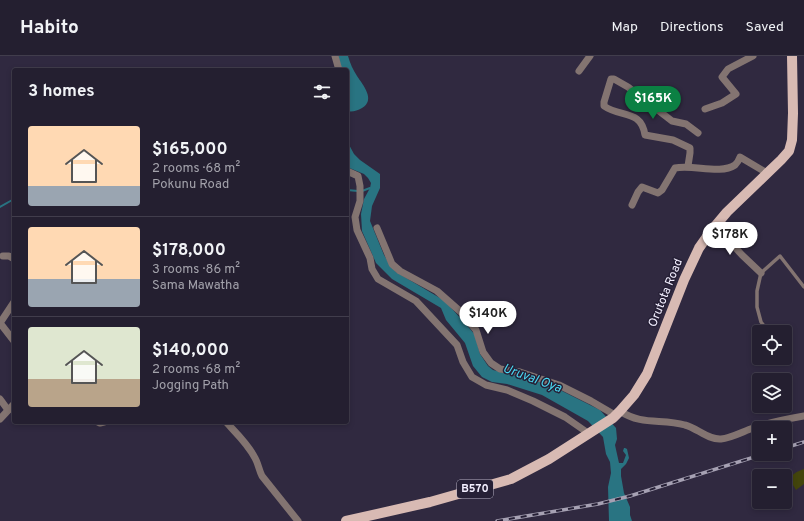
<!DOCTYPE html>
<html lang="en">
<head>
<meta charset="utf-8">
<style>
	body { margin:0; font-family:Overpass,sans-serif; background:#2c2738; color:#f1f3f6; height:100vh; display:flex; flex-direction:column; font-size:15px; white-space:nowrap }
	* { box-sizing:border-box; margin:0 }
	p { font-size:13px; color:#a3a2ab }
	.icon { flex:none; width:22px; height:22px; fill:none; stroke:currentColor; stroke-width:2; stroke-linecap:round; stroke-linejoin:round }
	.map { position:relative; flex:1; overflow:hidden }
	.side { position:absolute; left:12px; top:12px; width:337px; height:356px; display:flex; flex-direction:column; background:#241f30; border-radius:4px; box-shadow:0 2px 6px #0003,0 0 0 1px #413d4c }
	.side>* { flex:none }
	.tools { position:absolute; left:752px; top:269px; display:grid; gap:8px }
	.tools a { display:grid; place-items:center; width:40px; height:40px; border-radius:4px; background:#241f30; box-shadow:0 2px 6px #0003,0 0 0 1px #413d4c; font-size:20px }
	.price { position:absolute; translate:-50% -34px; padding:0 9px; border-radius:14px; background:#fff; color:#222; font-size:13px; line-height:26px; filter:drop-shadow(0 1px 2px #0008) }
	.price::after { content:''; position:absolute; left:50%; top:24px; width:12px; height:9px; margin-left:-6px; background:inherit; clip-path:polygon(0 0,100% 0,50% 100%) }
	.price.on { background:#0b8043; color:#fff }
	ul { padding:0; list-style:none }
	li { display:flex; align-items:center; gap:12px; height:100px; padding:0 16px }
	li+li { border-top:1px solid #413d4c }
	li span { display:grid; place-items:center; flex:none; width:112px; height:80px; border-radius:4px; color:#555 }
	li>.icon { margin-inline-start:auto }
	span .icon { width:48px; height:48px; fill:#fffc; stroke-width:1 }
	li b { font-size:17px }
	h2 { display:flex; justify-content:space-between; align-items:center; height:48px; padding:0 16px; font-size:17px }
	header { display:flex; align-items:center; gap:24px; box-sizing:border-box; height:56px; padding:0 20px; background:#241f30; border-bottom:1px solid #413d4c }
	header strong { font-size:19px }
	nav { display:flex; gap:22px; margin-inline-start:auto; font-size:14px }
	.map>svg:first-child { display:block }
	.green { fill:#43450c }
	.water { fill:#297482 }
	.lines { fill:none; stroke-linecap:round; stroke-linejoin:round }
	.stream { stroke:#297482; stroke-width:2 }
	.service { stroke:#837471; stroke-width:3.5 }
	.minor { stroke:#837471; stroke-width:7 }
	.primary { stroke:#d8bab3; stroke-width:10 }
	.rail-casing { stroke:#a6a1b3; stroke-width:3.5 }
	.rail { stroke:#262036; stroke-width:2; stroke-dasharray:6; stroke-linecap:butt }
	.labels { text-anchor:middle; dominant-baseline:central; stroke-width:3; stroke-linejoin:round; paint-order:stroke }
	.shield { fill:#262036; stroke:#b6b1c3; stroke-width:1 }
	.shield-label { font-size:11px; font-weight:bold; fill:#f3efff }
	.street-label { font-size:12px; fill:#f3efff; stroke:#262036 }
	.water-label { font-size:13px; font-style:italic; fill:#4ad9f3; stroke:#262036 }
</style>
</head>
<body>
<header>
<strong>Habito</strong>
<nav><a>Map</a><a>Directions</a><a>Saved</a></nav>
</header>
<div class="map">
<svg width="804" height="465" viewBox="0 0 804 465">
	<rect width="100%" height="100%" fill="#302940"/>
	<path class="green" d="M 804,413 L 804,428 L 796,434 L 793,429 L 790,428 L 789,426 C 791,418 796,416 804,413 Z"/>
	<g class="water">
		<path d="M 338,0 L 348,0 C 350,7 353,14 357,20 C 363,29 376,44 362,52 C 357,55 352,56 347,55 L 347,33 L 350,29 L 347,24 L 347,14 L 342,14 Z"/>
		<path d="M 347,85 L 354,98 L 360,104 L 380,118 L 380,132 L 372,150 L 370,165 L 384,199 L 390,209 L 396,216 L 445,245 L 471,274 L 475,279 L 480,298 L 488,310 L 493,314 L 537,325 L 560,334 L 600,354 L 616,372 L 617,383 L 615,389 L 619,407 L 623,407 L 626,399 L 623,395 L 624,392 L 625,392 L 627,393 L 629,402 L 626,408 L 621,413 L 621,420 L 624,437 L 630,451 L 630,459 L 632,465 L 609,465 L 608,431 L 611,417 L 610,406 L 606,398 L 603,381 L 588,365 L 542,339 L 507,328 L 492,326 L 482,321 L 473,310 L 465,287 L 446,264 L 441,252 L 392,223 L 376,207 L 362,175 L 361,158 L 364,143 L 370,132 L 371,127 L 368,122 L 364,118 L 347,111 Z"/>
	</g>
	<g class="lines">
		<g class="stream">
			<path d="M 347,134 L 358,135"/>
			<path d="M 362,135 L 370,132"/>
			<path d="M 0,151 L 14,143"/>
		</g>
		<path class="service" d="M 769,276 L 761,266 L 757,251 L 757,235 L 761,217 L 780,200 L 804,231"/>
		<g class="minor">
			<path d="M 335,0 L 339,14"/>
			<path d="M 579,15 L 590,0"/>
			<path d="M 705,53 L 722,47 L 736,38 L 722,21 L 728,13 L 753,0"/>
			<path d="M 688,110 L 690,97 L 690,92 L 673,84 L 645,79 C 641,53 621,62 604,50 L 604,46 L 611,23 L 614,23 L 628,31 L 672,65 L 686,68 L 698,77"/>
			<path d="M 347,115 L 358,120 L 360,130 L 360,145 L 355,161 L 357,174 L 370,202 L 372,213 L 378,223 L 416,245 L 457,289 L 463,306 L 472,321 L 486,329 L 507,334 L 533,345 L 565,361 L 588,377"/>
			<path d="M 632,149 L 638,136 L 642,131 L 658,137 L 662,134 L 675,112 C 693,108 720,119 735,109 C 737,107 739,104 740,101 L 767,117"/>
			<path d="M 715,169 L 742,199 L 761,217"/>
			<path d="M 377,172 L 392,208 L 400,215 L 437,235 L 462,257 L 476,274 L 483,296 L 491,307 L 500,313 L 520,316 L 559,329 L 591,345 L 615,359"/>
			<path d="M 3,200 L 9,200 L 14,203"/>
			<path d="M 14,246 L 0,267 L 14,285"/>
			<path d="M 0,343 L 8,354"/>
			<path d="M 620,355 C 642,370 662,362 685,369 C 697,372 708,384 721,383 C 731,382 744,375 753,372 C 770,366 787,363 804,360"/>
			<path d="M 0,363 L 14,348"/>
			<path d="M 98,366 L 100,367 L 104,366"/>
			<path d="M 226,366 C 236,377 248,388 255,402 C 258,407 259,414 262,420 L 298,465"/>
		</g>
		<path class="primary" d="M 346,465 L 430,446 L 511,423 L 549,403 L 613,362 L 620,355 L 634,339 L 647,318 L 684,224 L 699,192 L 711,175 L 727,156 L 781,104 L 789,95 L 792,84 L 793,57 L 792,0"/>
		<g class="rail-casing">
			<g id="rail">
				<path d="M 785,392 L 804,386"/>
				<path d="M 497,465 L 598,448 L 630,440 L 764,398"/>
			</g>
		</g>
		<use href="#rail" class="rail"/>
	</g>
	<g class="labels">
		<rect class="shield" x="457" y="424" width="36" height="18" rx="3"/>
		<g class="shield-label">
			<text x="475" y="433">B570</text>
		</g>
		<g class="street-label">
			<text transform="translate(666 237) rotate(-68)">Orutota Road</text>
		</g>
		<g class="water-label">
			<text transform="translate(532 323) rotate(20)">Uruval Oya</text>
		</g>
	</g>
</svg>
<div class="tools">
<a><svg class="icon" aria-label="locate" viewBox="0 0 24 24"><circle cx="12" cy="12" r="6"/><path d="M12 2v4M12 18v4M2 12h4M18 12h4"/></svg></a>
<a><svg class="icon" aria-label="layers" viewBox="0 0 24 24"><path d="M12 4l9 5-9 5-9-5zM3 14l9 5 9-5"/></svg></a>
<a>+</a>
<a>−</a>
</div>
<b class="price on" style="left:653px;top:64px">$165K</b>
<b class="price" style="left:730px;top:200px">$178K</b>
<b class="price" style="left:488px;top:279px">$140K</b>
<section class="side">
<h2>3 homes<svg class="icon" aria-label="filters" viewBox="0 0 24 24"><path d="M4 7h16M4 17h16"/><circle cx="9" cy="7" r="2"/><circle cx="15" cy="17" r="2"/></svg></h2>
<ul>
<li><span style="background:linear-gradient(#ffd9b3 75%,#9aa5b1 0)"><svg class="icon" aria-label="home" viewBox="0 0 24 24"><path d="M3 11l9-7 9 7M6 9v11h12V9"/></svg></span><div><b>$165,000</b><p>2 rooms · 68 m²</p><p>Pokunu Road</p></div></li>
<li><span style="background:linear-gradient(#ffd9b3 65%,#9aa5b1 0)"><svg class="icon" aria-label="home" viewBox="0 0 24 24"><path d="M3 11l9-7 9 7M6 9v11h12V9"/></svg></span><div><b>$178,000</b><p>3 rooms · 86 m²</p><p>Sama Mawatha</p></div></li>
<li><span style="background:linear-gradient(#dfe7d0 65%,#b9a48a 0)"><svg class="icon" aria-label="home" viewBox="0 0 24 24"><path d="M3 11l9-7 9 7M6 9v11h12V9"/></svg></span><div><b>$140,000</b><p>2 rooms · 68 m²</p><p>Jogging Path</p></div></li>
</ul>
</section>
</div>
</body>
</html>
